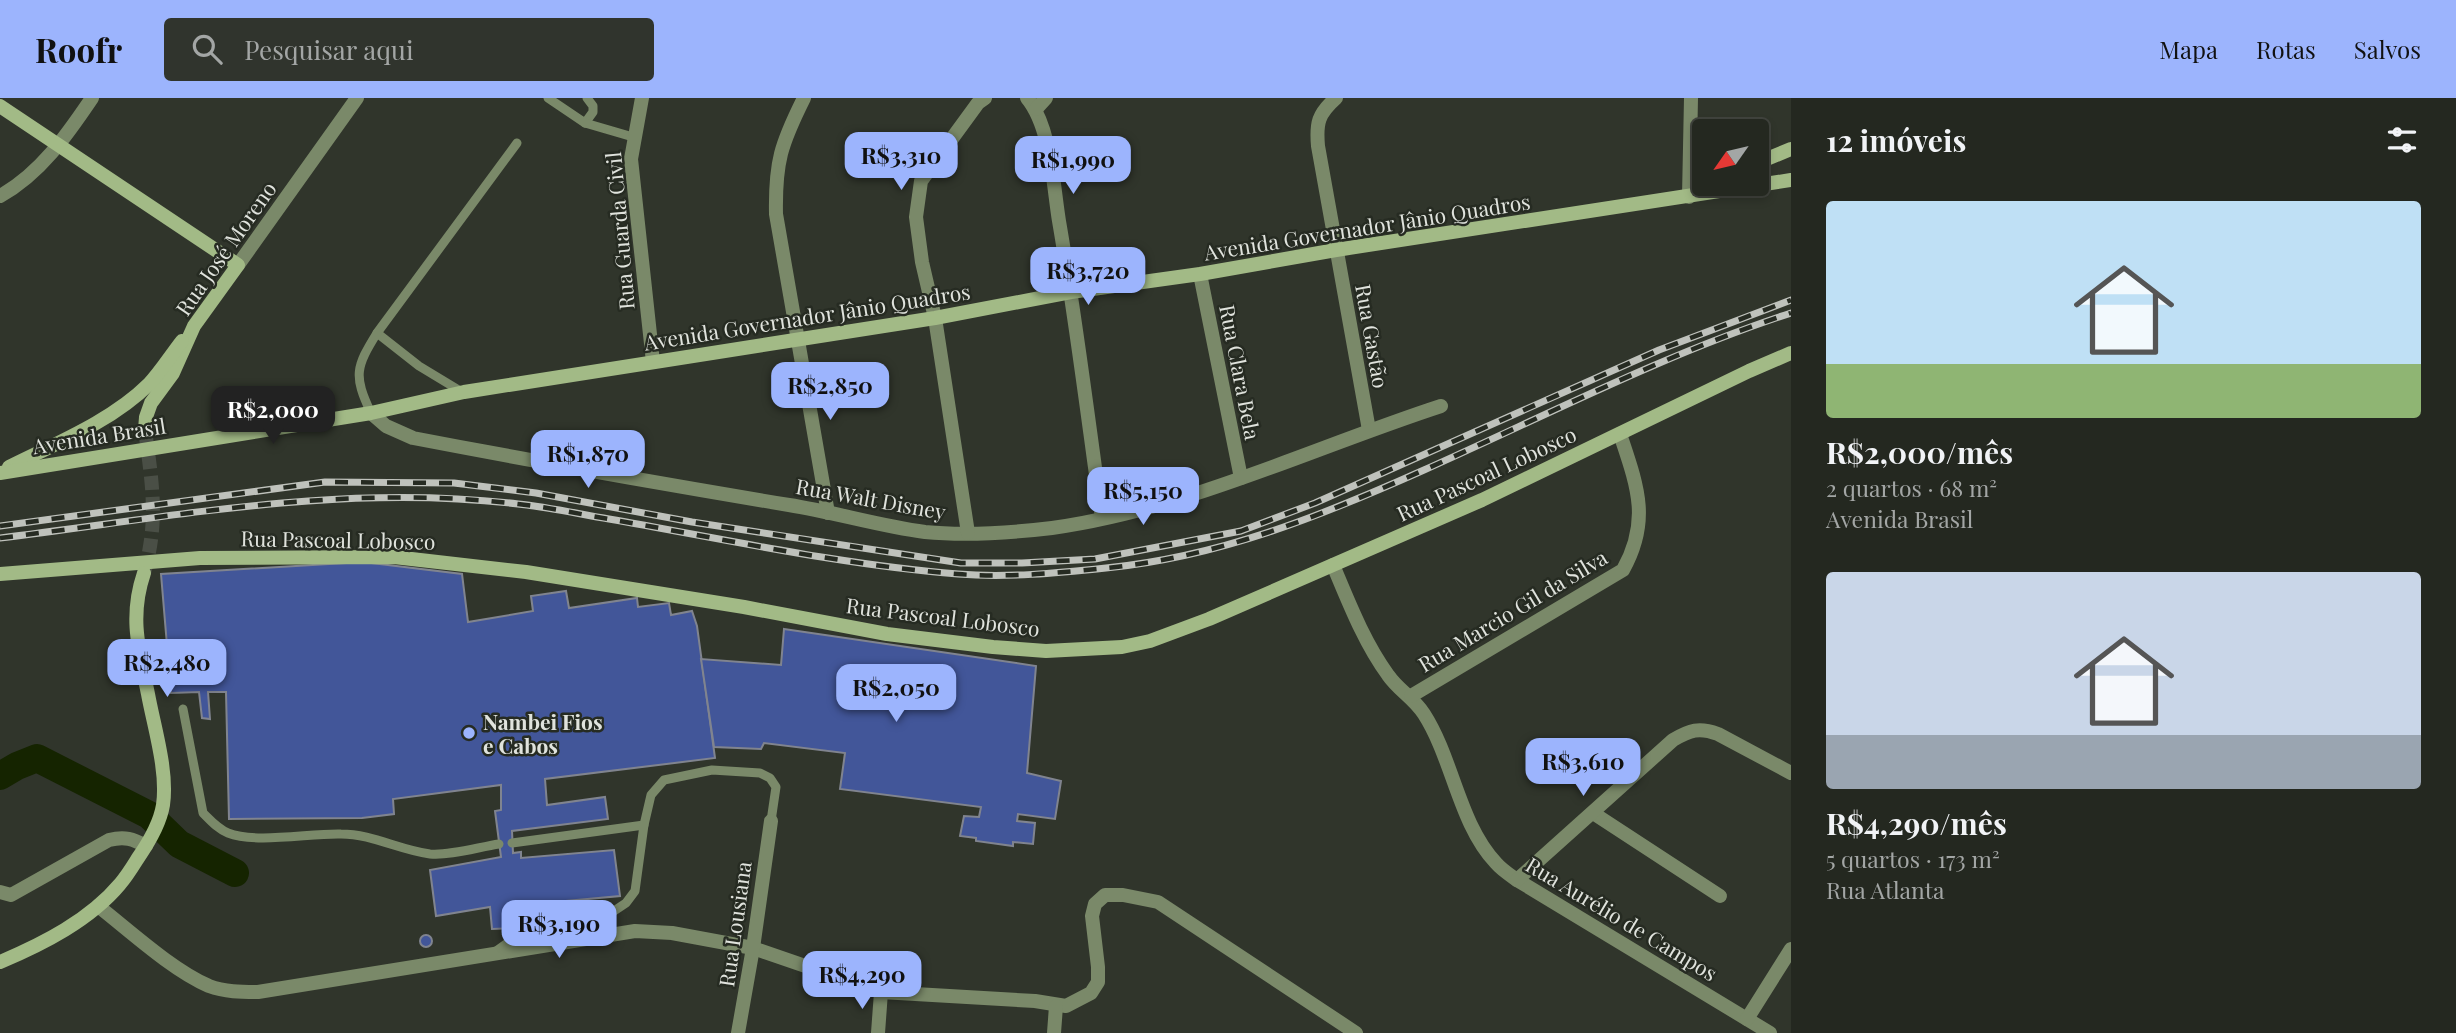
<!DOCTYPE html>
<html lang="pt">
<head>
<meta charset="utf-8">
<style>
	body { margin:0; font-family:"Playfair Display",serif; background:#30342d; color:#f1f3f6; height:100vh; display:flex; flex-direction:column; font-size:26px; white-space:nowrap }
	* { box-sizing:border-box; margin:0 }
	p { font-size:23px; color:#a3a6a5 }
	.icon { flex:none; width:38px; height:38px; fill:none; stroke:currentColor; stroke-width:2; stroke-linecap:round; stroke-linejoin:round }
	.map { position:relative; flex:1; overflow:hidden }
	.panel { display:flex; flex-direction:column; background:#242820; width:665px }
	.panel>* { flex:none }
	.needle { width:46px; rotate:236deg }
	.tools { position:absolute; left:1692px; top:21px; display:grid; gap:14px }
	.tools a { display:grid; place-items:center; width:77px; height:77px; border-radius:7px; background:#242820; box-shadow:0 4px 10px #0003,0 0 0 2px #41443e; font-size:35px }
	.price { position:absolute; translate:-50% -60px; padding:0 16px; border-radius:14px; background:#9cb4fd; color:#111; font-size:23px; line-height:46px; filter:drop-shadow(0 2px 4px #0008) }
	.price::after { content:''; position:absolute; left:50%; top:42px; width:21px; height:16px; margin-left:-10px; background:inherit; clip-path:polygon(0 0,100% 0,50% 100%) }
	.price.active { background:#222; color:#fff }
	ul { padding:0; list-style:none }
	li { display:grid; align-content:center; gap:14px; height:371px; padding:0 35px }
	li span { display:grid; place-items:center; height:217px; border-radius:7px; color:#555 }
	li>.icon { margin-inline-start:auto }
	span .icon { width:126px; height:126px; fill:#fffc; stroke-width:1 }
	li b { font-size:30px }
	h2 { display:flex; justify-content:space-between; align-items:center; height:84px; padding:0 35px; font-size:30px }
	header { display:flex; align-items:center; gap:42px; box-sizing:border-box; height:98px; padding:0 35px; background:#9cb4fd; color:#111 }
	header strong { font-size:33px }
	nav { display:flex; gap:38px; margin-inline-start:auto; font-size:24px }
	.search { width:490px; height:63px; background:#30342d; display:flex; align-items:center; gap:18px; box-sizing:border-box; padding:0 24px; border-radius:7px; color:#a3a6a5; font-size:26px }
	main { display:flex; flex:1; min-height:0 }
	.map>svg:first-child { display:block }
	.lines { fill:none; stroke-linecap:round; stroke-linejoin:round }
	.river { stroke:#152400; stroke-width:28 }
	.building { fill:#425699; stroke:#80848f; stroke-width:2 }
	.secondary-tunnel { stroke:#4a4f46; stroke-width:14; stroke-dasharray:14 7; stroke-linecap:butt }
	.lane { stroke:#7a8969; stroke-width:9 }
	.street { stroke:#7a8969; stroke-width:14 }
	.secondary { stroke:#a2ba86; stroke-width:14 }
	.rail-casing { stroke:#bfc2bc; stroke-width:7 }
	.rail { stroke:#262b22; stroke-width:4.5; stroke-dasharray:13; stroke-linecap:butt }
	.poi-dot { fill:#9cb4fd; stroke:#262b22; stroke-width:2.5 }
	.labels { text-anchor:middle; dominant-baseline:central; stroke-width:5; stroke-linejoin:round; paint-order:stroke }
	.street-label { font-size:21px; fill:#e0e3dd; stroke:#262b22 }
	.poi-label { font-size:21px; font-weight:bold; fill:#e0e3dd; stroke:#262b22; text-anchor:start }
</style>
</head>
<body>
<header>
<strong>Roofr</strong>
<div class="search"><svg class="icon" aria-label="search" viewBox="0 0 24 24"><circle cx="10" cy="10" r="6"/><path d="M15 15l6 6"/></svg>Pesquisar aqui</div>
<nav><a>Mapa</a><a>Rotas</a><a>Salvos</a></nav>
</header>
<main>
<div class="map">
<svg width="1791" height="935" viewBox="0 0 1791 935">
	<rect width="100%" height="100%" fill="#30352b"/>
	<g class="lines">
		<path class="river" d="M 0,678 L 17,668 L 37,660 L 149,717 L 179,746 L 235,775"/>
	</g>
	<g class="building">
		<path d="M 363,464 L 462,476 L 468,524 L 533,513 L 531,498 L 566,493 L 569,510 L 637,500 L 638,509 L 669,505 L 671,517 L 692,513 L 697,528 L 715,660 L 545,681 L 547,707 L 605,699 L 608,721 L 512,733 L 513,755 L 521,754 L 521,760 L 614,752 L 620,798 L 512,808 L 515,830 L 492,831 L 490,809 L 436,818 L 430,772 L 501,759 L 495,713 L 501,712 L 501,687 L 393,701 L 394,716 L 362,720 L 229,721 L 226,594 L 208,594 L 210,621 L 202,620 L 199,594 L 171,595 L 161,476 Z"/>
		<path d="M 784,531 L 1036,568 L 1027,675 L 1061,683 L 1055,721 L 1018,716 L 1017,723 L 1035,725 L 1033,746 L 1013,744 L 1013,748 L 976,743 L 976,740 L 960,738 L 964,718 L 979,719 L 981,709 L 840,691 L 845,655 L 764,645 L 761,651 L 714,649 L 701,561 L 781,567 Z"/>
		<circle cx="426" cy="843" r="6"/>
	</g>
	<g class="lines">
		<path class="secondary-tunnel" d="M 144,475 C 159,423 152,384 145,332"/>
		<g class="lane">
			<path d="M 548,0 L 585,25 L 593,14 L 593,8 L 587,0"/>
			<path d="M 585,25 L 633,39"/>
			<path d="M 377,235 L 419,268 L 462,294"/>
			<path d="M 371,315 C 353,277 356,269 377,235 L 517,45"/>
			<path d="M 183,611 L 203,715 C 211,723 218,731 228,735 C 256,746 310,735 341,736 C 372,736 399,752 430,756 C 449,758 479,749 499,746"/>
			<path d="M 512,745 L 644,727"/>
			<path d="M 495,854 L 531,828 L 551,820 L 614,813 L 626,805 L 635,793 L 644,727 L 651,697 L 664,682 L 712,672 L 760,675 L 770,680 L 776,689 L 771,723"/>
		</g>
		<g class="street">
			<path d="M 642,0 L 631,61 L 653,264"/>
			<path d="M 804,0 C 781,46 775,64 776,116 L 828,415"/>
			<path d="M 1027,0 C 1051,29 1053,86 1059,123 C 1076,222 1088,321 1102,420"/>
			<path d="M 1336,0 C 1318,16 1316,25 1318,48 L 1369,332"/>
			<path d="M 1036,11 L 1046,0"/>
			<path d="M 0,98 C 40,76 67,37 92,0"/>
			<path d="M 1689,99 L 1691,0"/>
			<path d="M 238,167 L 357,0"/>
			<path d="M 1200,176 L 1241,380"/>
			<path d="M 371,315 L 386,328 L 413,340 C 538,364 663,386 789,407 C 834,414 879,428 925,434 C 966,438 1010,435 1052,430 C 1187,411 1312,350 1441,308"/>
			<path d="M 968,435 L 935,220 L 922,164 L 916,119 L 921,83 L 978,5 L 985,0"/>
			<path d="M 1333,467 C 1349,505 1364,544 1388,577 C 1399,593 1413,599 1424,616 C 1453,661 1459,726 1496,765 C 1502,772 1510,777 1517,782 L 1770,935"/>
			<path d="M 1411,598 L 1623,472 C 1651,422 1637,387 1620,336"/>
			<path d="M 1593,715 L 1720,798"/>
			<path d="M 1517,782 L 1673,642 C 1690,632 1699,629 1718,636 L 1791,675"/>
			<path d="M 0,794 L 11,797 L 109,742 C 125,738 133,741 146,748"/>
			<path d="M 98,808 C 130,833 172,872 209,888 C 225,894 241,894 258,894 L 635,833 L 672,835 L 753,850 L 881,894 L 1035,903 L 1066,908 L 1091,895 L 1098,884 L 1098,869 L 1092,818 L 1095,806 L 1105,797 L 1123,797 L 1158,804 L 1356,935"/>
			<path d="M 1747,921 L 1791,851"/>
			<path d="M 738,935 L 753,850 L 771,723"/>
			<path d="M 878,935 L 881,894"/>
			<path d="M 1054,935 L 1056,908"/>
		</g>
		<g class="secondary">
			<path d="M 0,8 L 238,167 L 194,228 L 173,275 L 151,305 L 146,319 L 145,332"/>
			<path d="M 1757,65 L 1791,51"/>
			<path d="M 9,369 C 55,346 112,323 149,286 C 161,273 171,257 182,243"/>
			<path d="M 0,375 L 371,315 L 464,294 L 935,220 L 1071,194 L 1200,176 L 1336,152 L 1791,82"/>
			<path d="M 0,476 L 200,460 L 394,459 L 526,474 L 744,509 L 887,536 L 993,549 L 1046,553 L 1122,549 L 1150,543 L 1209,521 L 1482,402 L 1749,273 L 1791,255"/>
			<path d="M 0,864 C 43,846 90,822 120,786 C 127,778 133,768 138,760 C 149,744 160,726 163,707 C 168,673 154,629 148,596 C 139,552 129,519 144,475"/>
		</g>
		<g class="rail-casing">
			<g id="rail">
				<path d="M 0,428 L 325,384 L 454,385 L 536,395 L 692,424 L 961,465 L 1022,465 L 1095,461 L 1241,433 L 1315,405 L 1659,252 L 1791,202"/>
				<path d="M 0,440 C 173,419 342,385 518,406 C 548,409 579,416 609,421 C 724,441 842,467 958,476 C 1006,480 1058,475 1106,470 C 1219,459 1321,418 1424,372 C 1545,318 1665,256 1791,215"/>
			</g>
		</g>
		<use href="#rail" class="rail"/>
	</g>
	<circle class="poi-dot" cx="469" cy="635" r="7"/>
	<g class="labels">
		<g class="street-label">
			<text transform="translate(1367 128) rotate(-9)">Avenida Governador Jânio Quadros</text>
			<text transform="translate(619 133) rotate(-95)">Rua Guarda Civil</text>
			<text transform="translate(225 150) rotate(-55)">Rua José Moreno</text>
			<text transform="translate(807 218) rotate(-9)">Avenida Governador Jânio Quadros</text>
			<text transform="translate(1373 238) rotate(80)">Rua Gastão</text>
			<text transform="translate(1241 274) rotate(79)">Rua Clara Bela</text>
			<text transform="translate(99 337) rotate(-9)">Avenida Brasil</text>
			<text transform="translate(1486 375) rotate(-25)">Rua Pascoal Lobosco</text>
			<text transform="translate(871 400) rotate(10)">Rua Walt Disney</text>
			<text transform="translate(338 441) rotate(1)">Rua Pascoal Lobosco</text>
			<text transform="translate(1512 512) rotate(-31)">Rua Marcio Gil da Silva</text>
			<text transform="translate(943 518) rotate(7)">Rua Pascoal Lobosco</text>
			<text transform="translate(1622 820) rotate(31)">Rua Aurélio de Campos</text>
			<text transform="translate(734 826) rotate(-82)">Rua Lousiana</text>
		</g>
		<g class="poi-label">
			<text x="483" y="623">Nambei Fios<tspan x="483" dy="24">e Cabos</tspan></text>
		</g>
	</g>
</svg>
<div class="tools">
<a><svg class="needle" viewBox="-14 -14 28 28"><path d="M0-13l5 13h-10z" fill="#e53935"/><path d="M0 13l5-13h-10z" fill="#a3a6a5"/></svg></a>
</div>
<b class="price" style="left:901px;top:94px">R$3,310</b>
<b class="price" style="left:1073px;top:98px">R$1,990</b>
<b class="price" style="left:1088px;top:209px">R$3,720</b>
<b class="price" style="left:830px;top:324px">R$2,850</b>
<b class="price active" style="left:273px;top:348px">R$2,000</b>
<b class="price" style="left:588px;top:392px">R$1,870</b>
<b class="price" style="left:1143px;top:429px">R$5,150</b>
<b class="price" style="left:167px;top:601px">R$2,480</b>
<b class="price" style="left:896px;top:626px">R$2,050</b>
<b class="price" style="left:1583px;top:700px">R$3,610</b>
<b class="price" style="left:559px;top:862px">R$3,190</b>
<b class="price" style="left:862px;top:913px">R$4,290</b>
</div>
<section class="panel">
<h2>12 imóveis<svg class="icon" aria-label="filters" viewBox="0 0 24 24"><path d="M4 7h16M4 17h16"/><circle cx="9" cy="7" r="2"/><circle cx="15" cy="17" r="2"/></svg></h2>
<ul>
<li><span style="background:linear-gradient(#bfe0f5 75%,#8fb573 0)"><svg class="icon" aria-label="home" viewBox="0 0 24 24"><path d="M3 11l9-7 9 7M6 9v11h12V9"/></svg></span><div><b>R$2,000/mês</b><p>2 quartos · 68 m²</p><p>Avenida Brasil</p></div></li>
<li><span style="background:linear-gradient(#c9d6e8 75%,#9aa5b1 0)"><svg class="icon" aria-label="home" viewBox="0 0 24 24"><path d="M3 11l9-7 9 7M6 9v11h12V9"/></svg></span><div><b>R$4,290/mês</b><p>5 quartos · 173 m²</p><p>Rua Atlanta</p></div></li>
</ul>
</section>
</main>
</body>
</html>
